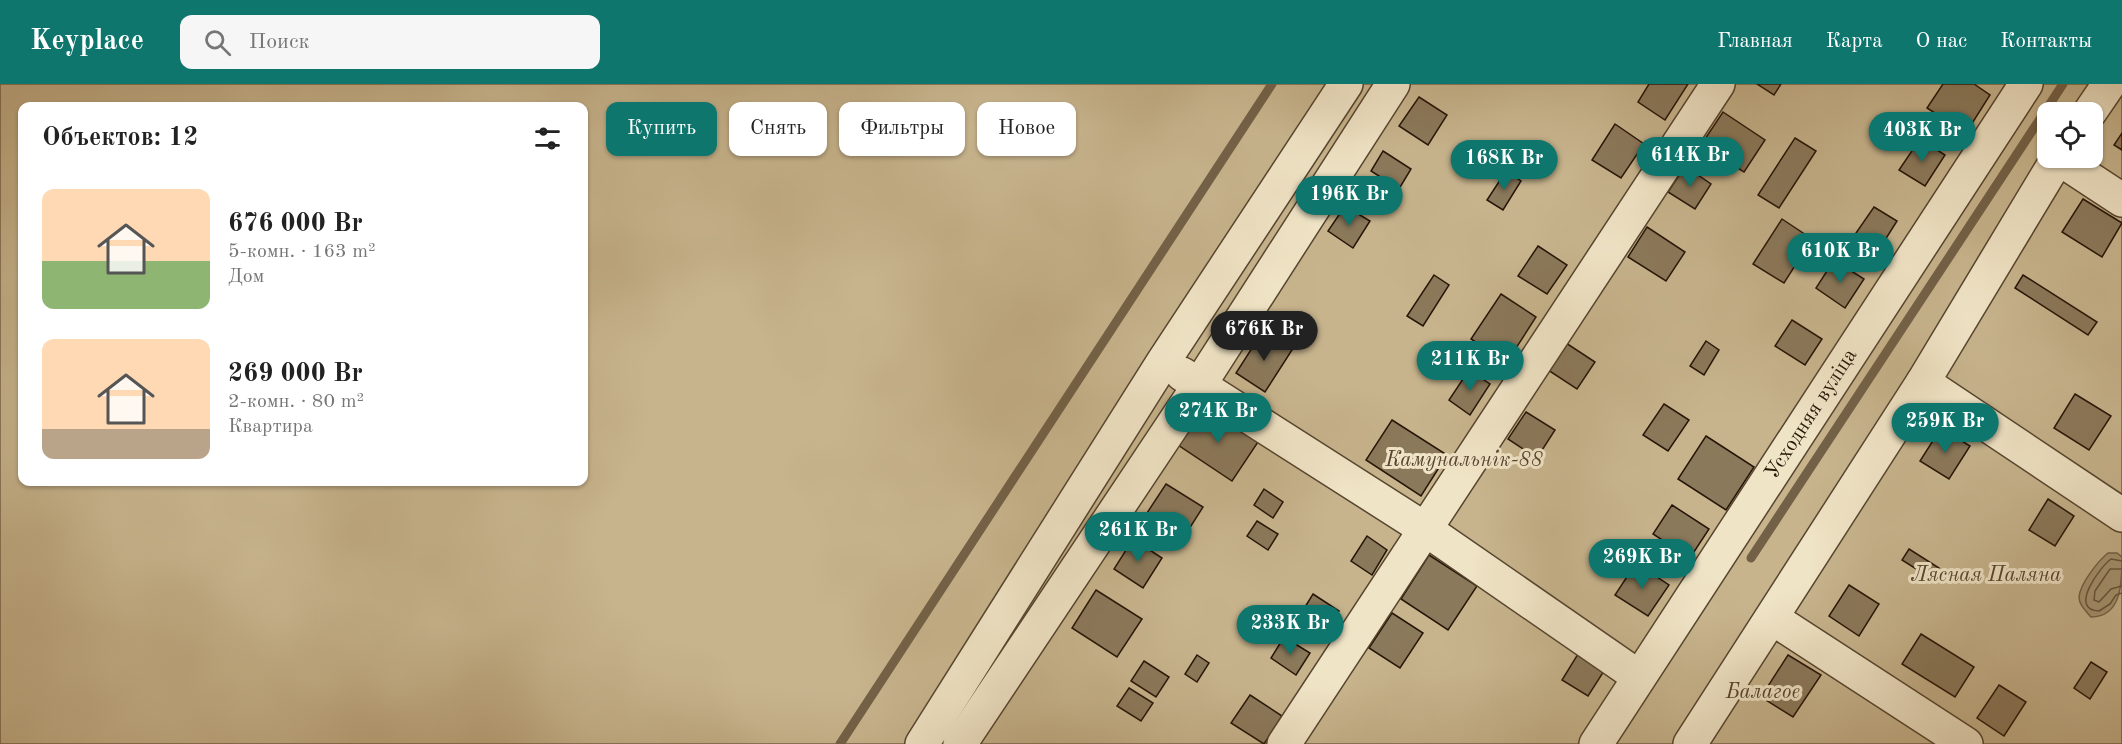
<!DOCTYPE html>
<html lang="ru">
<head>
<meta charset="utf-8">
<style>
	body { margin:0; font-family:"Old Standard TT",serif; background:#f6f6f6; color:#222; height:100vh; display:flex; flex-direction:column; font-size:22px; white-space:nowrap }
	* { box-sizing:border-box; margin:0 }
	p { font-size:20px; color:#767676 }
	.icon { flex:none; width:33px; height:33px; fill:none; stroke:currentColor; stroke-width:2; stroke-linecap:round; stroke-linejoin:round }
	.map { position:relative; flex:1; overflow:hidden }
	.details { position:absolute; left:18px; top:18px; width:570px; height:384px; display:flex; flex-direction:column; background:#fff; border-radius:12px; box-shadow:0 2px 4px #0004 }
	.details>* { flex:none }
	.guide { position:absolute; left:606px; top:18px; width:570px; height:54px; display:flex; gap:12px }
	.controls { position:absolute; left:2037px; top:18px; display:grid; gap:12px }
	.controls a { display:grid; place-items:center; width:66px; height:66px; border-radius:12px; background:#fff; box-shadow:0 2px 4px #0004; font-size:30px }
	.price { position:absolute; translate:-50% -51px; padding:0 14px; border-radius:21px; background:#0f766e; color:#fff; font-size:20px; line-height:39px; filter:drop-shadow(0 2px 3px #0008) }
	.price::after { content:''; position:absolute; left:50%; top:36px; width:18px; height:14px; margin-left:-9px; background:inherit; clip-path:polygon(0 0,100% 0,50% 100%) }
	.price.selected { background:#222; color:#fff }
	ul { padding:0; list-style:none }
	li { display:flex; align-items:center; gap:18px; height:150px; padding:0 24px }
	li span { display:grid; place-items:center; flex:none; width:168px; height:120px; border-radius:12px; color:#555 }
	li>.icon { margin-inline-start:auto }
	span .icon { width:72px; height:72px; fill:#fffc; stroke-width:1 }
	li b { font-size:26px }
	h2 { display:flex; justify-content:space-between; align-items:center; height:72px; padding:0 24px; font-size:26px }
	.tag { padding:0 21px; border-radius:12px; background:#fff; box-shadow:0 2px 4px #0004; font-size:21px; line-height:54px }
	.tag.selected { background:#0f766e; color:#fff }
	header { display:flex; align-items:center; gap:36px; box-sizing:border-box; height:84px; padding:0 30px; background:#0f766e; color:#fff }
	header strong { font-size:28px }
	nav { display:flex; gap:33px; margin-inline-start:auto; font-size:21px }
	.search { width:420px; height:54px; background:#f6f6f6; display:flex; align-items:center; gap:15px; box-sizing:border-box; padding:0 21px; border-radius:12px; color:#767676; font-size:22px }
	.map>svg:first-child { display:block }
	.green { fill:#c7b48d; stroke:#76644a; stroke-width:1.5; fill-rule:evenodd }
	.water { fill:#a69471; stroke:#736147; stroke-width:1.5 }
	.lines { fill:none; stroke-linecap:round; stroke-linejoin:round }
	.shore { stroke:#66543c; stroke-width:1.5 }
	.stream { stroke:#736147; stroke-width:9 }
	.building { fill:#8b795b; stroke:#261507; stroke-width:1.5 }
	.minor-casing { stroke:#56452f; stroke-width:36 }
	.minor { stroke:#f0e4c6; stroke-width:33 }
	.labels { text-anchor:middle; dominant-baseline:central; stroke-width:6; stroke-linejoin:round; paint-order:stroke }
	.street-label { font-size:21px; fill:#261507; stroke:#f0e4c6 }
	.park-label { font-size:21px; font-style:italic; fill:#56452f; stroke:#f0e4c6 }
</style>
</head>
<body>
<header>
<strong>Keyplace</strong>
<div class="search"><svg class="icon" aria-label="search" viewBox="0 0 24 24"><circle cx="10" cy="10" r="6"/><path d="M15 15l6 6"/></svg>Поиск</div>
<nav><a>Главная</a><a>Карта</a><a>О нас</a><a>Контакты</a></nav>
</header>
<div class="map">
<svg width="2122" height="660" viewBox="0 0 2122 660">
	<rect width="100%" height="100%" fill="#e8d5a8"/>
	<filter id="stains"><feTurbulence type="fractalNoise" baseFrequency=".00333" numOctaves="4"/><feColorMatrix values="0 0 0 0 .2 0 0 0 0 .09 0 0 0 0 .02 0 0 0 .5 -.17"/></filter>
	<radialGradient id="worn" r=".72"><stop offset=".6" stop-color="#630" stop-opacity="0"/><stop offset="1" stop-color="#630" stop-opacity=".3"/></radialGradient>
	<path class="green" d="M 0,0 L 2122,0 L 2122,660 L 0,660 ZM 22,22 L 584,22 L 584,398 L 22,398 ZM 2048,28 L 2092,28 L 2092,74 L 2048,74 Z"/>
	<path class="water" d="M 2108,469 L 2117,469 L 2122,473 C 2122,498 2122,533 2091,533 C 2086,527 2079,521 2079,513 C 2080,500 2098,477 2108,469 Z"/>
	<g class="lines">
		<g class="shore">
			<path d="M 2122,477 L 2111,475 C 2100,483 2068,526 2099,527 L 2110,520 L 2116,511 L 2122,509"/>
			<path d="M 2122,485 L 2110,485 L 2095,507 L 2094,516 L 2099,518 L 2111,505 L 2122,502"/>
		</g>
		<g class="stream">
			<path d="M 1751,474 L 2063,0"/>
			<path d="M 840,660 L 1272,0"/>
		</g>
	</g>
	<g class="building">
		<path d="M 1649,0 L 1688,0 L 1665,36 L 1638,18 Z"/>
		<path d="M 1757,0 L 1781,0 L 1774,11 Z"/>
		<path d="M 1943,0 L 1974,0 L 1990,11 L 1966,49 L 1927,24 Z"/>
		<path d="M 1419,13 L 1447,31 L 1428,61 L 1399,42 Z"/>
		<path d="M 1723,28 L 1765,56 L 1744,88 L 1701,61 Z"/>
		<path d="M 1615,40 L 1644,60 L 1621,94 L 1592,76 Z"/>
		<path d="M 2122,49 L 2122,66 L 2114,61 Z"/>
		<path d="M 1795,54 L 1816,67 L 1779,124 L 1758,111 Z"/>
		<path d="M 1920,55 L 1945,71 L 1925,102 L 1899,86 Z"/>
		<path d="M 1383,67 L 1411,85 L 1399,105 L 1371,87 Z"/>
		<path d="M 1685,82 L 1711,100 L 1695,125 L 1668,108 Z"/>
		<path d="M 1506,87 L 1521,97 L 1503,126 L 1487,116 Z"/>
		<path d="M 2083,115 L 2122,139 L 2102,173 L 2062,148 Z"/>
		<path d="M 1345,122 L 1370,137 L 1353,164 L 1328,147 Z"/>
		<path d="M 1874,123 L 1897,137 L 1880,164 L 1856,149 Z"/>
		<path d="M 1782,135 L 1812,155 L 1784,199 L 1753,180 Z"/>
		<path d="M 1647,143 L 1685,168 L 1666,197 L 1628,173 Z"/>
		<path d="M 1538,162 L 1567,181 L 1547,210 L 1518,192 Z"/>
		<path d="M 1834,176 L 1864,195 L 1845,224 L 1816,204 Z"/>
		<path d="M 1434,191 L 1449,201 L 1423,242 L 1407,232 Z"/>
		<path d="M 2023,191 L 2097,238 L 2088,251 L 2015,204 Z"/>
		<path d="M 1501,210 L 1536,233 L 1507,278 L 1471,255 Z"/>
		<path d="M 1792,236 L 1822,255 L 1805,281 L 1775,262 Z"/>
		<path d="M 1263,247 L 1292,266 L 1265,308 L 1236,289 Z"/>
		<path d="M 1706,257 L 1719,266 L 1704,291 L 1690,282 Z"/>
		<path d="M 1566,259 L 1595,278 L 1577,305 L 1548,286 Z"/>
		<path d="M 1469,286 L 1490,300 L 1470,331 L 1449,316 Z"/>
		<path d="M 2075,310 L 2111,332 L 2089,366 L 2054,344 Z"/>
		<path d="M 1664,320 L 1689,336 L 1668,367 L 1643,351 Z"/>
		<path d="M 1203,323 L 1258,358 L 1232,397 L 1178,361 Z"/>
		<path d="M 1526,328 L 1555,346 L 1537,374 L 1508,355 Z"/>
		<path d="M 1392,336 L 1447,371 L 1421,412 L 1366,376 Z"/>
		<path d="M 1941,344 L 1970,362 L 1949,395 L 1920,377 Z"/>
		<path d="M 1706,352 L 1754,383 L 1726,426 L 1678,395 Z"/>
		<path d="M 1166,400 L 1203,423 L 1184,453 L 1147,429 Z"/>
		<path d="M 1264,405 L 1283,418 L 1273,434 L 1254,421 Z"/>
		<path d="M 2048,415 L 2074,432 L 2055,462 L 2029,446 Z"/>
		<path d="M 1672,421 L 1709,445 L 1690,474 L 1653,450 Z"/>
		<path d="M 1257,437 L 1278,450 L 1268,466 L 1247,452 Z"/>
		<path d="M 1367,452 L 1387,466 L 1372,491 L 1351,477 Z"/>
		<path d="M 1133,455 L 1162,474 L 1143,504 L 1114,485 Z"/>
		<path d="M 1909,465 L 1939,484 L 1932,495 L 1902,476 Z"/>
		<path d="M 1429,471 L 1477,502 L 1448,546 L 1401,515 Z"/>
		<path d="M 1636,479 L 1669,501 L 1648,532 L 1615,511 Z"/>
		<path d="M 1849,501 L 1879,520 L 1859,552 L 1829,532 Z"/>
		<path d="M 1096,506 L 1142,535 L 1117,573 L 1072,544 Z"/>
		<path d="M 1313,510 L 1339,527 L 1325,548 L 1300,531 Z"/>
		<path d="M 1392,529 L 1423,549 L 1400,584 L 1369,564 Z"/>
		<path d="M 1921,550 L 1974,583 L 1955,613 L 1902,580 Z"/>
		<path d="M 1284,553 L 1310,569 L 1296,591 L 1271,574 Z"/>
		<path d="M 1578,570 L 1604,587 L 1588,612 L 1562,596 Z"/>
		<path d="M 1197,571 L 1209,579 L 1197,598 L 1185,590 Z"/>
		<path d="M 1788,571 L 1821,591 L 1793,633 L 1761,613 Z"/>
		<path d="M 1144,577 L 1169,593 L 1156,613 L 1131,597 Z"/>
		<path d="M 2091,578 L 2107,588 L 2090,615 L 2074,604 Z"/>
		<path d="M 1999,601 L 2026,618 L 2004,652 L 1977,634 Z"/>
		<path d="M 1129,604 L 1153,619 L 1141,637 L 1117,622 Z"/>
		<path d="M 1250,611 L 1282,632 L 1264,660 L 1231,639 Z"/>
	</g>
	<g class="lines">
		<g class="minor-casing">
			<g id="minor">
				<path d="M 2090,28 L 2109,0"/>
				<path d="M 2058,74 L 2122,116"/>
				<path d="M 1182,290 L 1425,445 L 1639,593"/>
				<path d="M 1923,298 L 2122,431"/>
				<path d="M 1772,534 L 1966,660"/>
				<path d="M 922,660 L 1163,278 L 1346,0"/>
				<path d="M 960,660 L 1200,300 L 1393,0"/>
				<path d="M 1284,660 L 1718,0"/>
				<path id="s1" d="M 1596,660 L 2026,0"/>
				<path d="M 1690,660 L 1923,298 L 2058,74"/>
			</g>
		</g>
		<use href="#minor" class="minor"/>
	</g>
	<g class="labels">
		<g class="street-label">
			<text stroke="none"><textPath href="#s1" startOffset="394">Усходняя вуліца</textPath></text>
		</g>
		<g class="park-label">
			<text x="1464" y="376">Камунальнік-88</text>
			<text x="1986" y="491">Лясная Паляна</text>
			<text x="1763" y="608">Балагое</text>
		</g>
	</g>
	<rect width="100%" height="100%" filter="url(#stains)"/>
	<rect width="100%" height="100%" fill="url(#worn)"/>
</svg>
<div class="controls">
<a><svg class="icon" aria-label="locate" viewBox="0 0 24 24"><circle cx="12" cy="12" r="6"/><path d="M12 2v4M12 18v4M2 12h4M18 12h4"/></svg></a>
</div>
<b class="price" style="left:1922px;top:79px">403K Br</b>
<b class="price" style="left:1690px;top:104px">614K Br</b>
<b class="price" style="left:1504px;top:107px">168K Br</b>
<b class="price" style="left:1349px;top:143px">196K Br</b>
<b class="price" style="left:1840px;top:200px">610K Br</b>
<b class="price selected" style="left:1264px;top:278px">676K Br</b>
<b class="price" style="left:1470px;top:308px">211K Br</b>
<b class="price" style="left:1218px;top:360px">274K Br</b>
<b class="price" style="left:1945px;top:370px">259K Br</b>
<b class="price" style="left:1138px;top:479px">261K Br</b>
<b class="price" style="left:1642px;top:506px">269K Br</b>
<b class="price" style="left:1290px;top:572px">233K Br</b>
<div class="guide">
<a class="tag selected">Купить</a>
<a class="tag">Снять</a>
<a class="tag">Фильтры</a>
<a class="tag">Новое</a>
</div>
<section class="details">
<h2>Объектов: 12<svg class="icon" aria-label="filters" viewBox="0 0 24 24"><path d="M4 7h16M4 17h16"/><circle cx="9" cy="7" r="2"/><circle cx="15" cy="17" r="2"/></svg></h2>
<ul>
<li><span style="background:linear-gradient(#ffd9b3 60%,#8fb573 0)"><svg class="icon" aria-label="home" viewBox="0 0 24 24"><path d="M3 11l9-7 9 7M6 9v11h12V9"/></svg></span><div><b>676 000 Br</b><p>5-комн. · 163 m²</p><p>Дом</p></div></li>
<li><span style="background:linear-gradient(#ffd9b3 75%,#b9a48a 0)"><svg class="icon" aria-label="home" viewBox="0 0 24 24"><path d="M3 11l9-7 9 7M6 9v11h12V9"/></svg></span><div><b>269 000 Br</b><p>2-комн. · 80 m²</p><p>Квартира</p></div></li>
</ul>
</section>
</div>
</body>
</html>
